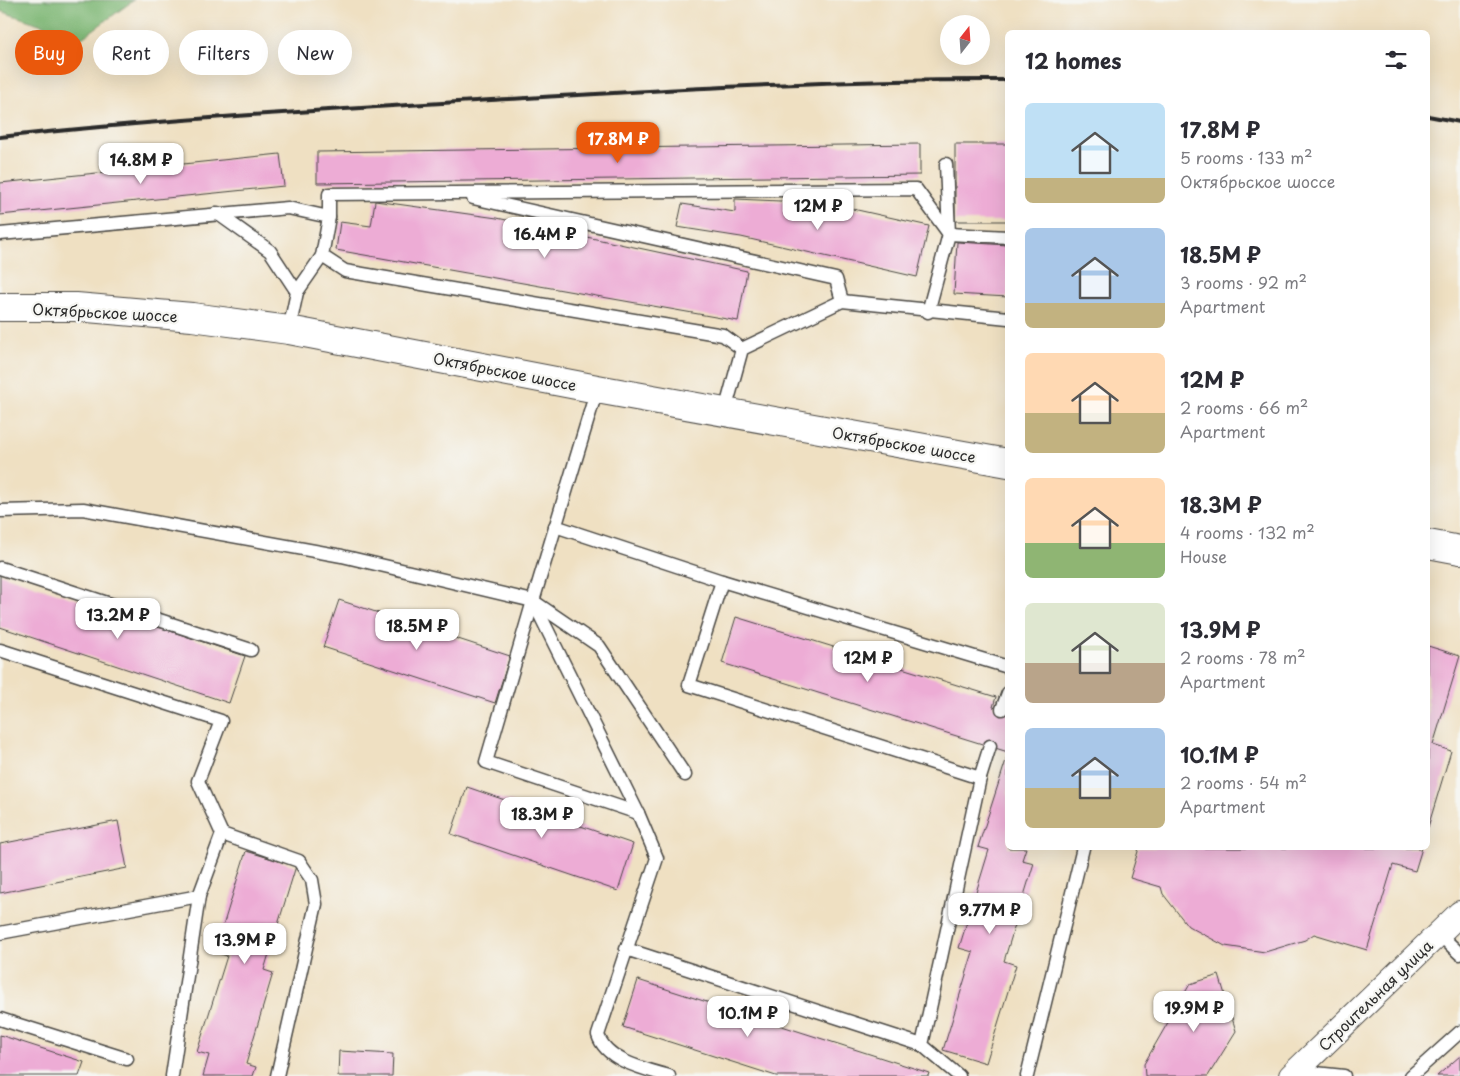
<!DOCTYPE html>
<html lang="en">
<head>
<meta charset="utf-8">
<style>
	body { margin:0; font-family:"Playpen Sans",sans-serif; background:#f2f2f3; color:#2b2b33; height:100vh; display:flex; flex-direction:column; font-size:19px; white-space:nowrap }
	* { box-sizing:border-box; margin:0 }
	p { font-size:16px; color:#7c7c81 }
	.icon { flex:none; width:28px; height:28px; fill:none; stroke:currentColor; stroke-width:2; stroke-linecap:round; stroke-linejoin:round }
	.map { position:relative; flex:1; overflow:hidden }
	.drawer { position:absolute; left:1005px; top:30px; width:425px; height:820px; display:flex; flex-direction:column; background:#fff; border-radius:8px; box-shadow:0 5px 20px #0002 }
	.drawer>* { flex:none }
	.banner { position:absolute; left:15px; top:30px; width:475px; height:45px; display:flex; gap:10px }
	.needle { width:32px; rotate:17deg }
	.tools { position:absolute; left:940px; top:15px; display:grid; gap:10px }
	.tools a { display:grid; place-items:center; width:50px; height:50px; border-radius:50%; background:#fff; box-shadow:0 5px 20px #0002; font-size:25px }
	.price { position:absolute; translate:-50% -42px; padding:0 11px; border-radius:10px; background:#fff; color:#222; font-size:16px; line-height:32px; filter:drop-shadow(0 1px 2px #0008) }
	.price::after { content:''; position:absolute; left:50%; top:30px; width:15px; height:11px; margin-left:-8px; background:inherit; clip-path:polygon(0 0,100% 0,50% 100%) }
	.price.on { background:#ea580c; color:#fff }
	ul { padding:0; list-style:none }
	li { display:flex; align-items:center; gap:15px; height:125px; padding:0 20px }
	li span { display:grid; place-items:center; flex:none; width:140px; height:100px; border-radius:8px; color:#555 }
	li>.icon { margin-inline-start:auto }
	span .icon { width:60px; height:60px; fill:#fffc; stroke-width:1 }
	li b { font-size:21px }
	h2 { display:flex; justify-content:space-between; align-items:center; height:60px; padding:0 20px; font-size:21px }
	.chip { padding:0 18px; border-radius:22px; background:#fff; box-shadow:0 5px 20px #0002; font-size:18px; line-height:45px }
	.chip.on { background:#ea580c; color:#fff }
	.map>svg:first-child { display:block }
	.forest { fill:#7eb774; stroke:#547150 }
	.building { fill:#edacd5 }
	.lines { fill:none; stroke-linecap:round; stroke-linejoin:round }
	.service-casing { stroke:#484642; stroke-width:15 }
	.minor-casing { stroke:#484642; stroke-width:26 }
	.secondary-casing { stroke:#484642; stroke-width:30 }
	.service { stroke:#fff; stroke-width:12 }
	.minor { stroke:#fff; stroke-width:24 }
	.secondary { stroke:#fff; stroke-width:28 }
	.rail { stroke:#2b2b2b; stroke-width:4 }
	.labels { text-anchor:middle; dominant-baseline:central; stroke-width:4.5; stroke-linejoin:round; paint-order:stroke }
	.street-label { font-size:15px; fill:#2b2b2b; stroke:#f6f6f2 }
</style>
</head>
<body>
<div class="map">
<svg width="1460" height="1076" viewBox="0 0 1460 1076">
	<rect width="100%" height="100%" fill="#f6f6f2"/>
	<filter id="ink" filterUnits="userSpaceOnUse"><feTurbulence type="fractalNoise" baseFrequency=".02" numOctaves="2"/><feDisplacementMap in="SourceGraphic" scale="10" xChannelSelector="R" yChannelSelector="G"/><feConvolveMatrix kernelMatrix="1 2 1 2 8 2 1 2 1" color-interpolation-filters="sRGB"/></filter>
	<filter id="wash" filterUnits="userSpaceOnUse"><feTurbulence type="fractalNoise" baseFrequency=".0096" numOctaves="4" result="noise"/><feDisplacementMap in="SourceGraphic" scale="20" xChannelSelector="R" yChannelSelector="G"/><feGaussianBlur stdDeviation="1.12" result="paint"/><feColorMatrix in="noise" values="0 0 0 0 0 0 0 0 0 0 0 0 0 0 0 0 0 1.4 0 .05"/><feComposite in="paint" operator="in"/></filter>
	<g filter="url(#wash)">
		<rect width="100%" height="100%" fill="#efe0c2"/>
		<path class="forest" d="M 0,0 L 134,0 L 82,38 L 0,11 Z"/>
		<g id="blocks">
			<g class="building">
				<path d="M 920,144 L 920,175 L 317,183 L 317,152 Z"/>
				<rect x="955" y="144" width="53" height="77"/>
				<path d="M 280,154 L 284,186 L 0,215 L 0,183 Z"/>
				<path d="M 735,199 L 826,203 L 929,226 L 917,277 L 741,237 L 677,227 L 682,204 L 735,212 Z"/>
				<path d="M 375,201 L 497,218 L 747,271 L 738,321 L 336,250 L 340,222 L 371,226 Z"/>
				<path d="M 957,242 L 1008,245 L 1008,297 L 954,294 Z"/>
				<path d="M 0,574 L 245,656 L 229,703 L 0,627 Z"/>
				<path d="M 339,600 L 510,656 L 495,703 L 323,647 Z"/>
				<path d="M 736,617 L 996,697 L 993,707 L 1008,711 L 1008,752 L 722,663 Z"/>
				<path d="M 1428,646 L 1460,656 L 1433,745 L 1451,751 L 1428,827 Z"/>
				<path d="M 1008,754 L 1008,848 L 1026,848 L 1022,860 L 1034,863 L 1004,961 L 1016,965 L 986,1063 L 943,1050 L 973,952 L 959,948 L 989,850 L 978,847 Z"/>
				<path d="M 467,787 L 633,844 L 618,891 L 451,834 Z"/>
				<path d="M 118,821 L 127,868 L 0,893 L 0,844 Z"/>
				<path d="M 1139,848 L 1422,848 L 1415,871 L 1393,865 L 1367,950 L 1314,934 L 1305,940 L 1265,952 L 1225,946 L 1188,926 L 1163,894 L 1161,887 L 1130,878 Z"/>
				<path d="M 246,851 L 296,866 L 264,970 L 273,973 L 246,1064 L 256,1067 L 253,1076 L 203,1076 L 209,1055 L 197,1052 L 227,956 L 215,952 Z"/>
				<path d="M 1219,975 L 1236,1031 L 1208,1076 L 1145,1076 L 1144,1064 L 1190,984 Z"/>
				<path d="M 638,980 L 929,1073 L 928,1076 L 776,1076 L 623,1027 Z"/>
				<path d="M 0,1035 L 84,1062 L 79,1076 L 0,1076 Z"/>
				<path d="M 339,1051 L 393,1054 L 392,1076 L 338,1076 Z"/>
				<path d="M 1460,1056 L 1460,1076 L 1437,1076 Z"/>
			</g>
		</g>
	</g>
	<g filter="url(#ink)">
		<use href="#blocks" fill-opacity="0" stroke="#484642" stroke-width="1"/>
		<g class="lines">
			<g class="service-casing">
				<g id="service">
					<path d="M 946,164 L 949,234"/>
					<path d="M 473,198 L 836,279 L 842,301"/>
					<path d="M 217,213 L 270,251 L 297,292 L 289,330"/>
					<path d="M 329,217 L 329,194 L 916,189 L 949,234"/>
					<path d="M 0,234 L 288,208 L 329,217 L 322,256 L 345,271 L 723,335 L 742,349"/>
					<path d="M 297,292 L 322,256"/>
					<path d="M 928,312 L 949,234 L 1008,237"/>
					<path d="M 597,389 L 533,601 L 638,813 L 657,858 L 598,1035 C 606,1061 645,1069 669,1076"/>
					<path d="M 725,411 L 742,349 L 842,301 L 1008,318"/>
					<path d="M 0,511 L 83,509 L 342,556 L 533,601 L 599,646 L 685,775"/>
					<path d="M 555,526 L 722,581 L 1008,667"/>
					<path d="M 0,568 L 251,650"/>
					<path d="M 722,581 L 689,685 L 980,778"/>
					<path d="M 533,601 L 486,762 L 638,813"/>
					<path d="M 0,650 L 221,721 L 198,781 L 222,834 L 199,896 L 172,1076"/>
					<path d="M 1002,709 L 1008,693"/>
					<path d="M 222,834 L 299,861 L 312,880 L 316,904 L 277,1076"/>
					<path d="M 0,933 L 199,896"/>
					<path d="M 1439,934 L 1460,954"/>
					<path d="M 626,949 L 922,1045"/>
					<path d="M 0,1019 L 127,1059"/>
					<path d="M 1296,1071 L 1344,1076"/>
					<path d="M 959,1076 L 922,1045 L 980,778 L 990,746"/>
					<path d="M 1027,1076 L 1083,848"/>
					<path d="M 1411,1076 L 1460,1032"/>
				</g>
			</g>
			<g class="minor-casing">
				<path id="minor" d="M 1291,1076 L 1460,913"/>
			</g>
			<g class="secondary-casing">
				<g id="secondary">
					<path d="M 0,307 L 76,307 L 192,317 L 289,330 L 597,389 L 1008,463"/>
					<path d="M 1428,544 L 1460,550"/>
				</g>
			</g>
			<use href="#service" class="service"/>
			<use href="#minor" class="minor"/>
			<use href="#secondary" class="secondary"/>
			<g class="rail">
				<path d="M 1428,116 L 1460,122"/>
				<path d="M 0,137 C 163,119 327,110 491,100 C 663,90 835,79 1008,80"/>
			</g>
		</g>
	</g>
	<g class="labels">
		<g class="street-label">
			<text transform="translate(105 312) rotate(3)">Октябрьское шоссе</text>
			<text transform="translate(505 371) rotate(11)">Октябрьское шоссе</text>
			<text transform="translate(904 444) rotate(10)">Октябрьское шоссе</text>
			<text transform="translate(1375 995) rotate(-44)">Строительная улица</text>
		</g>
	</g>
</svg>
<div class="tools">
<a><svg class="needle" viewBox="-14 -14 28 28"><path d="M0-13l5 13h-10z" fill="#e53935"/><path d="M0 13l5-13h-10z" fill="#7c7c81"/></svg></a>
</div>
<b class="price on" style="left:618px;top:164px">17.8M ₽</b>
<b class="price" style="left:141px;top:185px">14.8M ₽</b>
<b class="price" style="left:818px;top:231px">12M ₽</b>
<b class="price" style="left:545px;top:259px">16.4M ₽</b>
<b class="price" style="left:118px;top:640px">13.2M ₽</b>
<b class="price" style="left:417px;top:651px">18.5M ₽</b>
<b class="price" style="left:868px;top:683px">12M ₽</b>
<b class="price" style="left:542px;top:839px">18.3M ₽</b>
<b class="price" style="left:990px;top:935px">9.77M ₽</b>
<b class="price" style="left:245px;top:965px">13.9M ₽</b>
<b class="price" style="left:1194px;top:1033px">19.9M ₽</b>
<b class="price" style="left:748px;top:1038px">10.1M ₽</b>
<div class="banner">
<a class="chip on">Buy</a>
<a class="chip">Rent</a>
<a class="chip">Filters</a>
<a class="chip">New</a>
</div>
<section class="drawer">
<h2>12 homes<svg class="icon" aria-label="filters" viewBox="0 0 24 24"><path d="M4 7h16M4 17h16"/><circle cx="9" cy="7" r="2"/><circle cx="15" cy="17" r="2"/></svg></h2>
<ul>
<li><span style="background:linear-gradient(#bfe0f5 75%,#c2b280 0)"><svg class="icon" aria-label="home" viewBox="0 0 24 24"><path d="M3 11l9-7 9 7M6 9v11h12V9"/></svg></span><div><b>17.8M ₽</b><p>5 rooms · 133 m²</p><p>Октябрьское шоссе</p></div></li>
<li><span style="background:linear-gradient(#a9c7e8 75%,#c2b280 0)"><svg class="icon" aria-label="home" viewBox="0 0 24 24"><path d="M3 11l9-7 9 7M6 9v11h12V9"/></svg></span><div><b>18.5M ₽</b><p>3 rooms · 92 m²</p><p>Apartment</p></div></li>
<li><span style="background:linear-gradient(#ffd9b3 60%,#c2b280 0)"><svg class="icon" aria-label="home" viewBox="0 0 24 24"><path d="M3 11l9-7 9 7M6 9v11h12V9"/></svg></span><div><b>12M ₽</b><p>2 rooms · 66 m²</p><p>Apartment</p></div></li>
<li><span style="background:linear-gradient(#ffd9b3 65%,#8fb573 0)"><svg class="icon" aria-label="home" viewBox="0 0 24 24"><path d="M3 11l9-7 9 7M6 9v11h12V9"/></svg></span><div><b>18.3M ₽</b><p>4 rooms · 132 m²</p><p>House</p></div></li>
<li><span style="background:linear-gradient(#dfe7d0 60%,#b9a48a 0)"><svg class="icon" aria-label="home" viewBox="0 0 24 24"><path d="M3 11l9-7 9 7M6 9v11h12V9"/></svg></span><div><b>13.9M ₽</b><p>2 rooms · 78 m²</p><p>Apartment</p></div></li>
<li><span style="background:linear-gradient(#a9c7e8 60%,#c2b280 0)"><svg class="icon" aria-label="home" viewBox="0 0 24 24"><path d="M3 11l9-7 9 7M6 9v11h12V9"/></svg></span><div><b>10.1M ₽</b><p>2 rooms · 54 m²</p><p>Apartment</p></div></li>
</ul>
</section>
</div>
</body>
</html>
